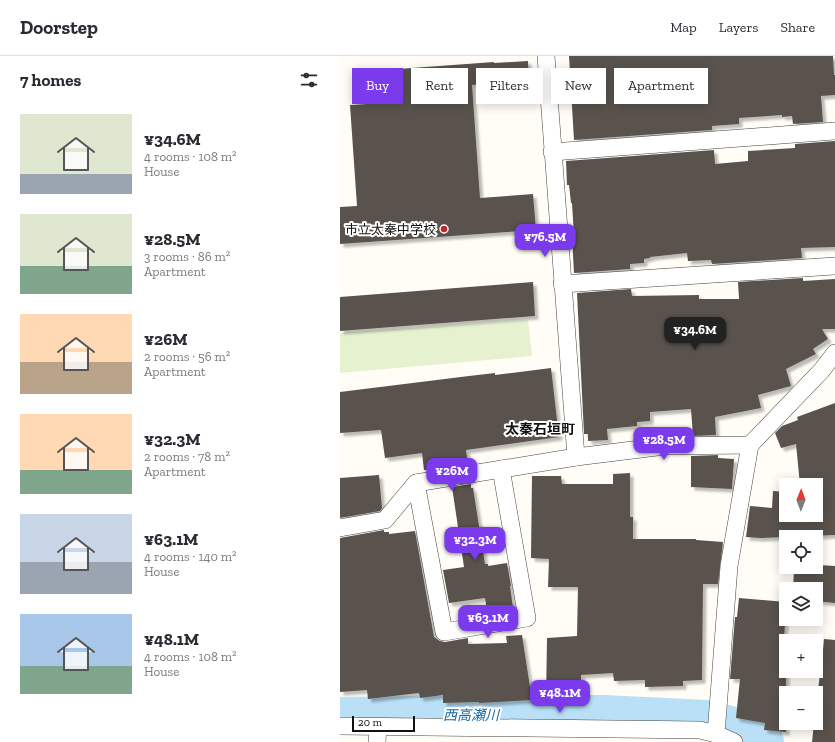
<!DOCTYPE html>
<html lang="en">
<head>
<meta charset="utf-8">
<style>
	body { margin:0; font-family:"Zilla Slab","Noto Sans JP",serif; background:#f7f7f7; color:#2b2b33; height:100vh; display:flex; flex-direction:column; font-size:15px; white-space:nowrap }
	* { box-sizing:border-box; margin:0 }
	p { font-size:13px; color:#7c7c81 }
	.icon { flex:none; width:22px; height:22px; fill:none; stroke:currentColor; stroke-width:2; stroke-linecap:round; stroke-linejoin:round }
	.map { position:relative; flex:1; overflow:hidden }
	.side { display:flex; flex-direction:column; background:#fff; width:340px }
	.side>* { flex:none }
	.hud { position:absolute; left:12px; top:12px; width:380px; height:36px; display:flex; gap:8px }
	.needle { width:26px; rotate:1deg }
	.fabs { position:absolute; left:439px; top:422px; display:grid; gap:8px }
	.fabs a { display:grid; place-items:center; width:44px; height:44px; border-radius:0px; background:#fff; box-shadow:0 2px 10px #0003; font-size:20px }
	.scale { position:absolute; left:12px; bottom:10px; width:63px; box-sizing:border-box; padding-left:4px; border:2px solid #111; border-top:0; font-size:11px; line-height:14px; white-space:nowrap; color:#111; -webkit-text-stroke:3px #fff; paint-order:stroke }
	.price { position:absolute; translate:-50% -34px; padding:0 9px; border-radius:8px; background:#7c3aed; color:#fff; font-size:13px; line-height:26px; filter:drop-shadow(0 1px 2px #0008) }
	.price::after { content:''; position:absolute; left:50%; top:24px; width:12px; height:9px; margin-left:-6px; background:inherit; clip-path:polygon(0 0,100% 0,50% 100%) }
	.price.current { background:#222; color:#fff }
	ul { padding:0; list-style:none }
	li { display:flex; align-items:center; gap:12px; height:100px; padding:0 20px }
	li span { display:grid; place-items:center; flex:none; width:112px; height:80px; border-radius:0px; color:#555 }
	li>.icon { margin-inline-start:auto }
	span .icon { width:48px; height:48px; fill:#fffc; stroke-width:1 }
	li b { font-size:17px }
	h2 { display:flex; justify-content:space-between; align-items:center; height:48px; padding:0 20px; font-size:17px }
	.tag { padding:0 14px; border-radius:0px; background:#fff; box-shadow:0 2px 10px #0003; font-size:14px; line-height:36px }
	.tag.current { background:#7c3aed; color:#fff }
	header { display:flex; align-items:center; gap:24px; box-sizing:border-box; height:56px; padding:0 20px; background:#fff; border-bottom:1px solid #e1e1e2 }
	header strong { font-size:19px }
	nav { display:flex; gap:22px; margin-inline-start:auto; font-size:14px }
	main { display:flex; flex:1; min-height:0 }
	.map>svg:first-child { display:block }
	.pitch { fill:#e6f2cf }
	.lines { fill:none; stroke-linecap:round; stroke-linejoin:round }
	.river { stroke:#b9e0f7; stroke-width:38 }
	.building { fill:#5a524d; filter:url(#shadow) }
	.minor-casing { stroke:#444; stroke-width:18 }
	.minor { stroke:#fff; stroke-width:17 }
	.poi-dot { fill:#c4262e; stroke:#fff; stroke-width:1.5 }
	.labels { text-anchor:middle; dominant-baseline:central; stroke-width:4; stroke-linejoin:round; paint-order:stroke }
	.poi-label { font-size:13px; fill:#111; stroke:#fff; text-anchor:end }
	.neighbourhood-label { font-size:14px; font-weight:bold; fill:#111; stroke:#fff }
	.water-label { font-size:14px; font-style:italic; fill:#1768a6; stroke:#fff }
</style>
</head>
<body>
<header>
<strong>Doorstep</strong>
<nav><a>Map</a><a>Layers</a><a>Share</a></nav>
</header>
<main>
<section class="side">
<h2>7 homes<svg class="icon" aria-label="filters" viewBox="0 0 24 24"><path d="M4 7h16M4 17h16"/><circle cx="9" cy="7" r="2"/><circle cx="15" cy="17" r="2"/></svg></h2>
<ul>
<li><span style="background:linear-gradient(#dfe7d0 75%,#9aa5b1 0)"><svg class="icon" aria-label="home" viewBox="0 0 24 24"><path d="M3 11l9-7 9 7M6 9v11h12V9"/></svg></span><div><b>¥34.6M</b><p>4 rooms · 108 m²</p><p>House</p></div></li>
<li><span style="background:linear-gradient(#dfe7d0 65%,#7fa58c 0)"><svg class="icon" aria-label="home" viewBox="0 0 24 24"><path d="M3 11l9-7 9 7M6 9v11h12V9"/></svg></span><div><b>¥28.5M</b><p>3 rooms · 86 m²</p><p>Apartment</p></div></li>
<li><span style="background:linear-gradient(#ffd9b3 60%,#b9a48a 0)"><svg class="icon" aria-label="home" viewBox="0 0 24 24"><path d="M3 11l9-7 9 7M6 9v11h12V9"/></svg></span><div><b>¥26M</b><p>2 rooms · 56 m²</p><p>Apartment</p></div></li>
<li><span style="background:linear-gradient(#ffd9b3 70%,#7fa58c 0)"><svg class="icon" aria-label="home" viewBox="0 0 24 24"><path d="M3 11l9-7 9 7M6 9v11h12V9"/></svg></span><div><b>¥32.3M</b><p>2 rooms · 78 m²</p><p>Apartment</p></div></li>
<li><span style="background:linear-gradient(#c9d6e8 60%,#9aa5b1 0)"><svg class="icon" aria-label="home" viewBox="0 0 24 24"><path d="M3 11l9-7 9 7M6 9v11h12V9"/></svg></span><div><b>¥63.1M</b><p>4 rooms · 140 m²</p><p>House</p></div></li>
<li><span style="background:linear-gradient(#a9c7e8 65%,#7fa58c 0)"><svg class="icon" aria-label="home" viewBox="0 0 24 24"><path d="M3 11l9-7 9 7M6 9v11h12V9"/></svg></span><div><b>¥48.1M</b><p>4 rooms · 108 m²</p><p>House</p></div></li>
</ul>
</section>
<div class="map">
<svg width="495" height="686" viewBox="0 0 495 686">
	<defs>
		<filter id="shadow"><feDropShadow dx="3.5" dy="3.5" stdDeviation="1" flood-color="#0004"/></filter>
	</defs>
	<rect width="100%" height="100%" fill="#fffdf5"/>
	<path class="pitch" d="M 188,264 L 192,300 L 0,317 L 0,277 Z"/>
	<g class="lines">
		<path class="river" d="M 0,660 L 167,658 L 263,658 L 367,663 L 390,669 L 425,686"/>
	</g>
	<g class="building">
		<path d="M 229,0 L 493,0 L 494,19 L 495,19 L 495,39 L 481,40 L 483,66 L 453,68 L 452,60 L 442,61 L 442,59 L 399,62 L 399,68 L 372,70 L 372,74 L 234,84 Z"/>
		<path d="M 188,5 L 189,24 L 132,29 L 140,142 L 193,138 L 196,174 L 0,188 L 0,151 L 17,150 L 10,49 L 61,46 L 58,13 L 154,6 L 154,7 Z"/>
		<path d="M 495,85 L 495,191 L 461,192 L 462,202 L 372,208 L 371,204 L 348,205 L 347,197 L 310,201 L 310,202 L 304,203 L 304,207 L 290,208 L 290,213 L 234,217 L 232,181 L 234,181 L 232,147 L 231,147 L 229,129 L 227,129 L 226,105 L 374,94 L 375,108 L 408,105 L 408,95 L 455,92 L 455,88 Z"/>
		<path d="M 463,222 L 463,225 L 495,223 L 495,273 L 482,273 L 488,283 L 473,293 L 476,298 L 446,313 L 451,330 L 418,339 L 421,352 L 375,361 L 376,379 L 353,380 L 351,353 L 310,356 L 310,365 L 297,366 L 297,370 L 267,373 L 268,384 L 248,385 L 248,378 L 244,378 L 237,237 L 291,233 L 292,240 L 359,239 L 359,243 L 399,243 L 398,226 Z"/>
		<path d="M 193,226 L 195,260 L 0,275 L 0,241 Z"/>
		<path d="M 211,312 L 219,381 L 126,394 L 128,408 L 84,414 L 82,397 L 45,402 L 41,374 L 0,377 L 0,336 L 129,320 L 155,317 L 155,319 Z"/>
		<path d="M 495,347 L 495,479 L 421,482 L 406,481 L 410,450 L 432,452 L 433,435 L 446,436 L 446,459 L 476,459 L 476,429 L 460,429 L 456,388 L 441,392 L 435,377 L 442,370 L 458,364 L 457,361 Z"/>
		<path d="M 378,399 L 378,402 L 394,403 L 392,433 L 351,431 L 351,400 Z"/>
		<path d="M 290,417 L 290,461 L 293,461 L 293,483 L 356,483 L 356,484 L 383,486 L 378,528 L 363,528 L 362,624 L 343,625 L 343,630 L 305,631 L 305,624 L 274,625 L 273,617 L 241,619 L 241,646 L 219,646 L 219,643 L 206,643 L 207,582 L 237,580 L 238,531 L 208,531 L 209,503 L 191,502 L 192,420 L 221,420 L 222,428 L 273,428 L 273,418 Z"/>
		<path d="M 39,419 L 42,452 L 40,455 L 0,462 L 0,422 Z"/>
		<path d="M 131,428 L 131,432 L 133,432 L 145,508 L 148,508 L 148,510 L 167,507 L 171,530 L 170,530 L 173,552 L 147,555 L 145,542 L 109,547 L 103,514 L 124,511 L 112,431 Z"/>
		<path d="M 44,474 L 44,476 L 49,476 L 49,478 L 75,475 L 94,581 L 100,585 L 105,586 L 128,582 L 128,588 L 167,587 L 166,580 L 182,579 L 192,644 L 139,647 L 139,646 L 103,647 L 103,639 L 80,642 L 79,637 L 28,643 L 27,634 L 0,636 L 0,482 Z"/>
		<path d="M 479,509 L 495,510 L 495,547 L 476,545 L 476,533 L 453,533 L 454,513 L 478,515 Z"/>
		<path d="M 399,542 L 446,546 L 444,586 L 446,586 L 446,676 L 424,674 L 425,667 L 396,662 L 400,623 L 390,623 L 395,561 L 397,561 Z"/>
		<path d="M 484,583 L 495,584 L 495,686 L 472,686 L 474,667 L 476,667 L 476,650 L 480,618 L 474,617 L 474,615 L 476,615 L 477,593 L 483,594 Z"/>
	</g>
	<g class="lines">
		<g class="minor-casing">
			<g id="minor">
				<path d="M 206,0 L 236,401"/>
				<path d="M 212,96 L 495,75"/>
				<path d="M 222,228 L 495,210"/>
				<path d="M 76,427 L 104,576 L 187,562 L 161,413"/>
				<path d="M 0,472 L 45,464 L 76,427 L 236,401 L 325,390 L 410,389"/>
				<path d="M 0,670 L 360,674 L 376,678 L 394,686"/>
				<path d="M 376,678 L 389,510 L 410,389 L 482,314 L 495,297"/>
				<path d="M 37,686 L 38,671"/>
			</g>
		</g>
		<use href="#minor" class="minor"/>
	</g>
	<circle class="poi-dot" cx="104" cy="173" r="4"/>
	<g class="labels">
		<g class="poi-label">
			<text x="96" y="173">市立太秦中学校</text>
		</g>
		<g class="neighbourhood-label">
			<text x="200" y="373">太秦石垣町</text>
		</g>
		<g class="water-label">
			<text x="131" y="659">西高瀬川</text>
		</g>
	</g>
</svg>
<div class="fabs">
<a><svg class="needle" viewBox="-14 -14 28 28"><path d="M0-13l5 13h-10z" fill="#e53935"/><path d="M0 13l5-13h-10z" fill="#7c7c81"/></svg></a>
<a><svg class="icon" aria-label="locate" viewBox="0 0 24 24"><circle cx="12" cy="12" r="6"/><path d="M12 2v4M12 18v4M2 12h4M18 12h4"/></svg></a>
<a><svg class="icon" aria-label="layers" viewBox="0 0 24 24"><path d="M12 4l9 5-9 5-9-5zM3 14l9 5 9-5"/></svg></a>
<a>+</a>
<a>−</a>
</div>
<div class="scale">20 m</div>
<b class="price" style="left:205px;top:202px">¥76.5M</b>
<b class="price current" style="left:355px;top:295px">¥34.6M</b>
<b class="price" style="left:324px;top:405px">¥28.5M</b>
<b class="price" style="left:112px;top:436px">¥26M</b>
<b class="price" style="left:135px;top:505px">¥32.3M</b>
<b class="price" style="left:148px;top:583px">¥63.1M</b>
<b class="price" style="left:220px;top:658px">¥48.1M</b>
<div class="hud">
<a class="tag current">Buy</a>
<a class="tag">Rent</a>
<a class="tag">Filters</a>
<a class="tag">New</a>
<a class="tag">Apartment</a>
</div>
</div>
</main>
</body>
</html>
